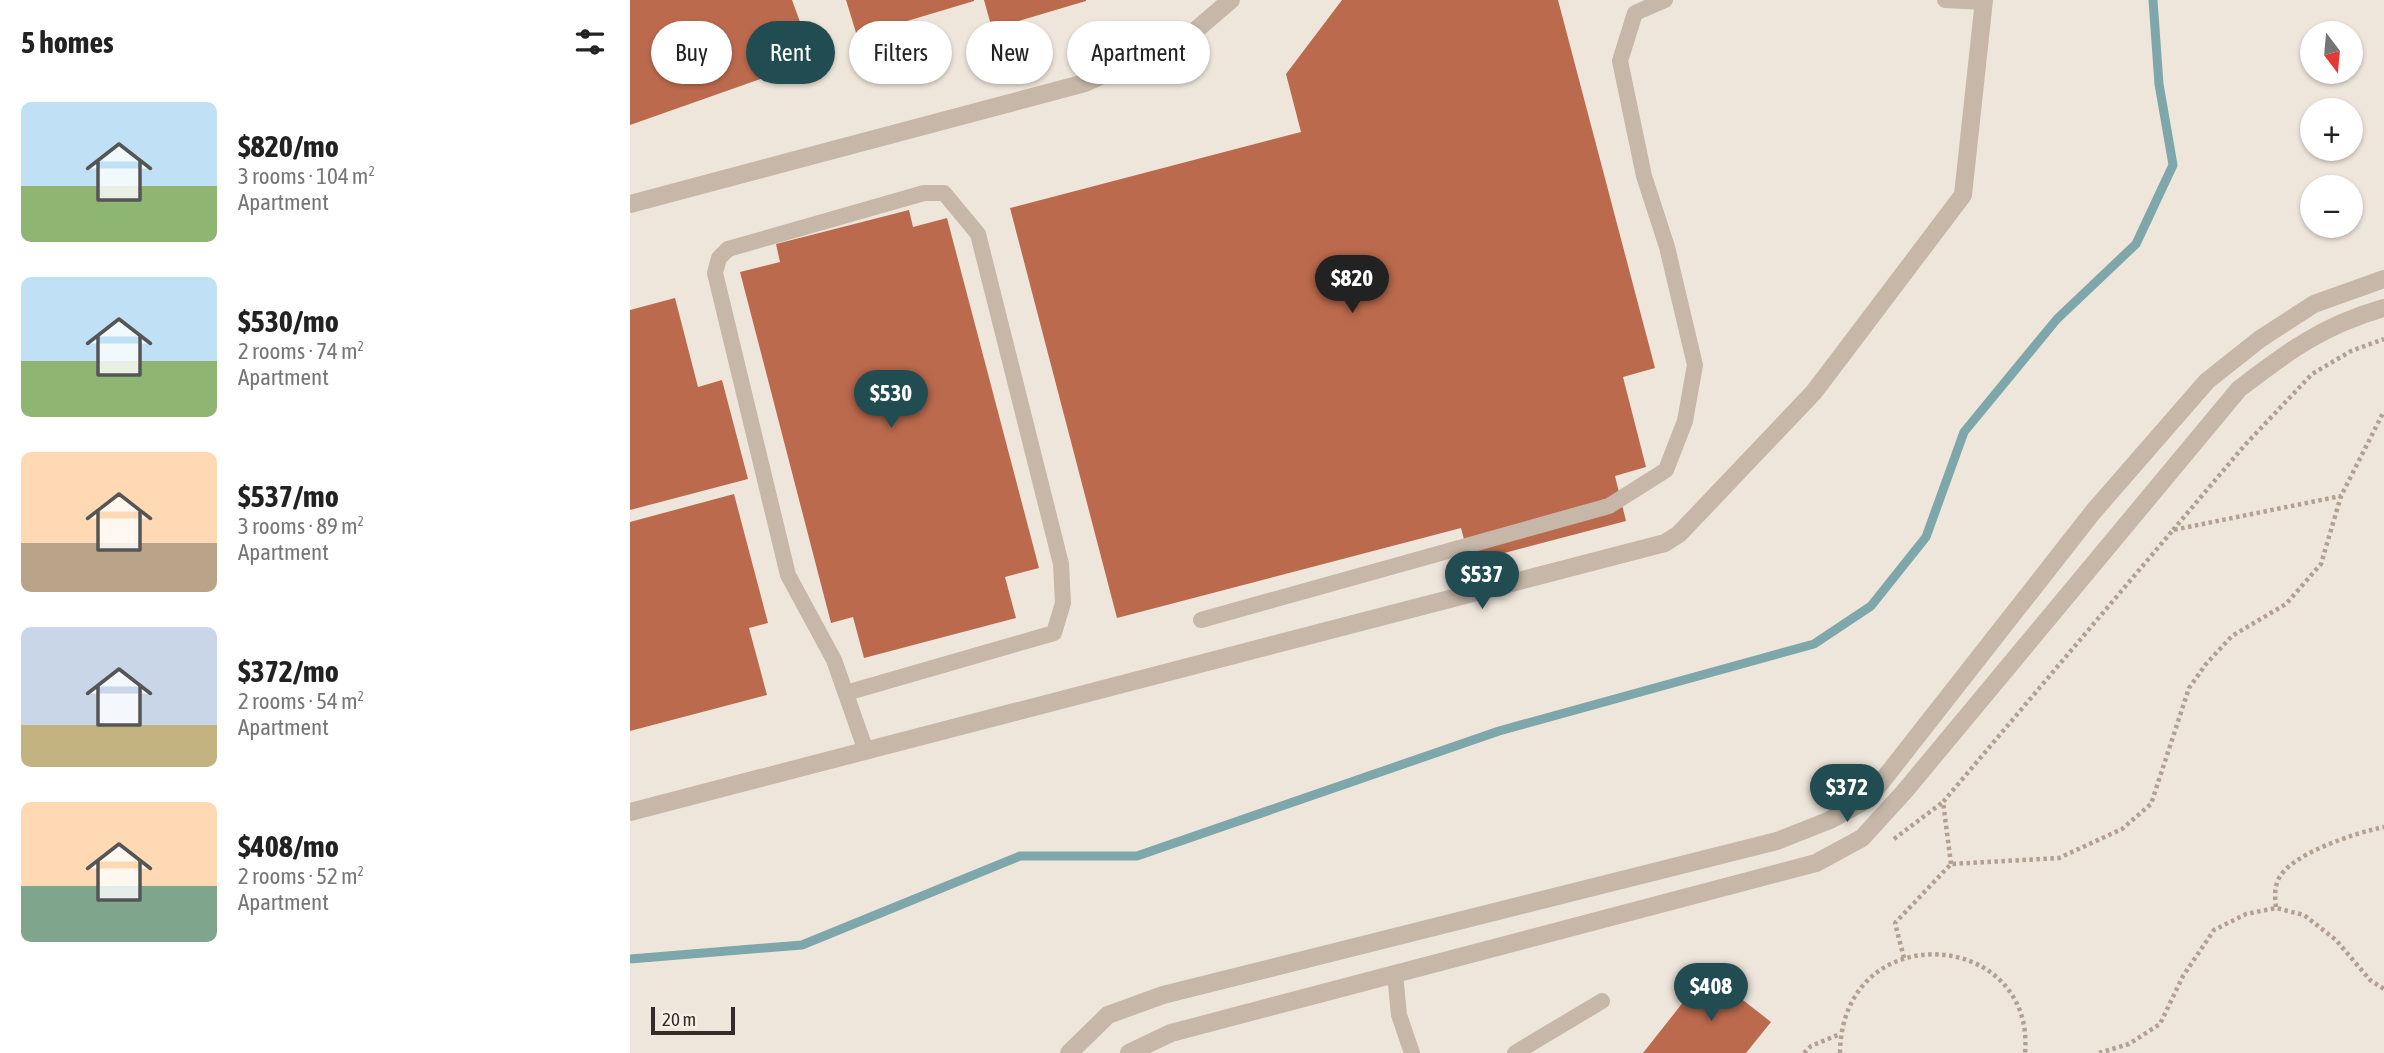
<!DOCTYPE html>
<html lang="en">
<head>
<meta charset="utf-8">
<style>
	body { margin:0; font-family:"Asap Condensed",sans-serif; background:#f6f6f6; color:#222; height:100vh; display:flex; flex-direction:column; font-size:26px; white-space:nowrap }
	* { box-sizing:border-box; margin:0 }
	p { font-size:23px; color:#767676 }
	.icon { flex:none; width:38px; height:38px; fill:none; stroke:currentColor; stroke-width:2; stroke-linecap:round; stroke-linejoin:round }
	.map { position:relative; flex:1; overflow:hidden }
	.side { display:flex; flex-direction:column; background:#fff; width:630px }
	.side>* { flex:none }
	.top-card { position:absolute; left:21px; top:21px; width:665px; height:63px; display:flex; gap:14px }
	.needle { width:46px; rotate:164deg }
	.fabs { position:absolute; left:1670px; top:21px; display:grid; gap:14px }
	.fabs a { display:grid; place-items:center; width:63px; height:63px; border-radius:50%; background:#fff; box-shadow:0 2px 5px #0004; font-size:35px }
	.scale { position:absolute; left:21px; bottom:18px; width:84px; box-sizing:border-box; padding-left:7px; border:4px solid #342c28; border-top:0; font-size:19px; line-height:24px; white-space:nowrap; color:#342c28; -webkit-text-stroke:5px #f8f0e7; paint-order:stroke }
	.price { position:absolute; translate:-50% -60px; padding:0 16px; border-radius:24px; background:#214d52; color:#fff; font-size:23px; line-height:46px; filter:drop-shadow(0 2px 4px #0008) }
	.price::after { content:''; position:absolute; left:50%; top:42px; width:21px; height:16px; margin-left:-10px; background:inherit; clip-path:polygon(0 0,100% 0,50% 100%) }
	.price.on { background:#222; color:#fff }
	ul { padding:0; list-style:none }
	li { display:flex; align-items:center; gap:21px; height:175px; padding:0 21px }
	li span { display:grid; place-items:center; flex:none; width:196px; height:140px; border-radius:10px; color:#555 }
	li>.icon { margin-inline-start:auto }
	span .icon { width:84px; height:84px; fill:#fffc; stroke-width:1 }
	li b { font-size:30px }
	h2 { display:flex; justify-content:space-between; align-items:center; height:84px; padding:0 21px; font-size:30px }
	.tag { padding:0 24px; border-radius:32px; background:#fff; box-shadow:0 2px 5px #0004; font-size:24px; line-height:63px }
	.tag.on { background:#214d52; color:#fff }
	main { display:flex; flex:1; min-height:0 }
	.map>svg:first-child { display:block }
	.lines { fill:none; stroke-linecap:round; stroke-linejoin:round }
	.stream { stroke:#7da7aa; stroke-width:9 }
	.building { fill:#bc6a4d }
	.path { stroke:#b2a193; stroke-width:4.5; stroke-dasharray:3.5 3.5; stroke-linecap:butt }
	.service { stroke:#c6b7a8; stroke-width:16 }
	.minor { stroke:#c6b7a8; stroke-width:18 }
	.tertiary { stroke:#c6b7a8; stroke-width:18 }
</style>
</head>
<body>
<main>
<section class="side">
<h2>5 homes<svg class="icon" aria-label="filters" viewBox="0 0 24 24"><path d="M4 7h16M4 17h16"/><circle cx="9" cy="7" r="2"/><circle cx="15" cy="17" r="2"/></svg></h2>
<ul>
<li><span style="background:linear-gradient(#bfe0f5 60%,#8fb573 0)"><svg class="icon" aria-label="home" viewBox="0 0 24 24"><path d="M3 11l9-7 9 7M6 9v11h12V9"/></svg></span><div><b>$820/mo</b><p>3 rooms · 104 m²</p><p>Apartment</p></div></li>
<li><span style="background:linear-gradient(#bfe0f5 60%,#8fb573 0)"><svg class="icon" aria-label="home" viewBox="0 0 24 24"><path d="M3 11l9-7 9 7M6 9v11h12V9"/></svg></span><div><b>$530/mo</b><p>2 rooms · 74 m²</p><p>Apartment</p></div></li>
<li><span style="background:linear-gradient(#ffd9b3 65%,#b9a48a 0)"><svg class="icon" aria-label="home" viewBox="0 0 24 24"><path d="M3 11l9-7 9 7M6 9v11h12V9"/></svg></span><div><b>$537/mo</b><p>3 rooms · 89 m²</p><p>Apartment</p></div></li>
<li><span style="background:linear-gradient(#c9d6e8 70%,#c2b280 0)"><svg class="icon" aria-label="home" viewBox="0 0 24 24"><path d="M3 11l9-7 9 7M6 9v11h12V9"/></svg></span><div><b>$372/mo</b><p>2 rooms · 54 m²</p><p>Apartment</p></div></li>
<li><span style="background:linear-gradient(#ffd9b3 60%,#7fa58c 0)"><svg class="icon" aria-label="home" viewBox="0 0 24 24"><path d="M3 11l9-7 9 7M6 9v11h12V9"/></svg></span><div><b>$408/mo</b><p>2 rooms · 52 m²</p><p>Apartment</p></div></li>
</ul>
</section>
<div class="map">
<svg width="1754" height="1053" viewBox="0 0 1754 1053">
	<rect width="100%" height="100%" fill="#efe6db"/>
	<g class="lines">
		<path class="stream" d="M 0,959 L 172,945 L 390,856 L 507,856 L 869,731 L 1184,644 L 1241,606 L 1296,537 L 1334,432 L 1427,319 L 1506,244 L 1543,165 L 1529,84 L 1523,0"/>
	</g>
	<g class="building">
		<path d="M 0,0 L 162,0 L 184,60 L 0,125 Z"/>
		<path d="M 216,0 L 344,0 L 344,1 L 227,36 Z"/>
		<path d="M 354,0 L 456,0 L 456,1 L 362,29 Z"/>
		<path d="M 712,0 L 928,0 L 1025,368 L 993,377 L 1016,467 L 985,476 L 996,521 L 840,562 L 831,528 L 487,618 L 380,208 L 671,132 L 656,74 Z"/>
		<path d="M 279,210 L 283,227 L 317,218 L 409,568 L 375,577 L 386,618 L 234,658 L 223,617 L 201,623 L 110,272 L 150,262 L 146,244 Z"/>
		<path d="M 45,298 L 68,387 L 92,380 L 118,479 L 0,510 L 0,310 Z"/>
		<path d="M 104,494 L 138,623 L 119,628 L 137,695 L 0,731 L 0,522 Z"/>
		<path d="M 1077,972 L 1141,1022 L 1116,1053 L 1013,1053 Z"/>
	</g>
	<g class="lines">
		<g class="path">
			<path d="M 1543,530 L 1614,446 L 1682,374 L 1721,351 L 1754,339"/>
			<path d="M 1264,839 L 1313,802"/>
			<path d="M 1321,864 L 1313,802 L 1543,530 L 1711,496"/>
			<path d="M 1646,907 C 1645,898 1644,890 1648,880 C 1659,854 1728,832 1754,827"/>
			<path d="M 1274,958 L 1265,923 L 1321,864 L 1429,858 L 1492,829 L 1521,804 L 1559,688 L 1576,664 L 1602,636 L 1656,604 L 1691,564 L 1711,496 L 1754,411"/>
			<path d="M 1174,1053 L 1181,1046 L 1210,1034"/>
			<path d="M 1210,1053 C 1212,914 1406,929 1395,1053"/>
			<path d="M 1469,1053 L 1499,1044 L 1530,1024 L 1553,976 L 1584,930 L 1616,914 L 1646,908 L 1674,915 L 1706,940 L 1740,980 L 1754,989"/>
		</g>
		<g class="service">
			<path d="M 1315,0 L 1354,2"/>
			<path d="M 571,620 L 979,506 L 1036,470 L 1055,421 L 1065,365 L 1037,247 L 1014,176 L 990,61 L 1005,13 L 1035,0"/>
			<path d="M 216,693 L 424,633 L 433,603 L 431,564 L 348,234 L 314,193 L 294,193 L 98,249 L 89,258 L 85,273 L 158,575 L 204,660 L 236,751"/>
			<path d="M 765,974 L 769,1015 L 782,1053"/>
			<path d="M 885,1053 L 972,1001"/>
		</g>
		<g class="minor">
			<path d="M 0,204 L 455,83 L 559,36 L 601,0"/>
			<path d="M 0,812 L 1035,543 L 1049,534 L 1184,392 L 1333,195 L 1354,0"/>
		</g>
		<g class="tertiary">
			<path d="M 439,1053 L 478,1015 L 533,995 L 1147,841 L 1200,820 L 1238,799 L 1463,512 L 1577,381 L 1630,339 L 1684,304 L 1754,279"/>
			<path d="M 499,1053 L 541,1033 L 1186,863 L 1232,838 L 1274,792 L 1609,389 C 1658,351 1694,325 1754,308"/>
		</g>
	</g>
</svg>
<div class="fabs">
<a><svg class="needle" viewBox="-14 -14 28 28"><path d="M0-13l5 13h-10z" fill="#e53935"/><path d="M0 13l5-13h-10z" fill="#767676"/></svg></a>
<a>+</a>
<a>−</a>
</div>
<div class="scale">20 m</div>
<b class="price on" style="left:722px;top:315px">$820</b>
<b class="price" style="left:261px;top:430px">$530</b>
<b class="price" style="left:852px;top:611px">$537</b>
<b class="price" style="left:1217px;top:824px">$372</b>
<b class="price" style="left:1081px;top:1023px">$408</b>
<div class="top-card">
<a class="tag">Buy</a>
<a class="tag on">Rent</a>
<a class="tag">Filters</a>
<a class="tag">New</a>
<a class="tag">Apartment</a>
</div>
</div>
</main>
</body>
</html>
